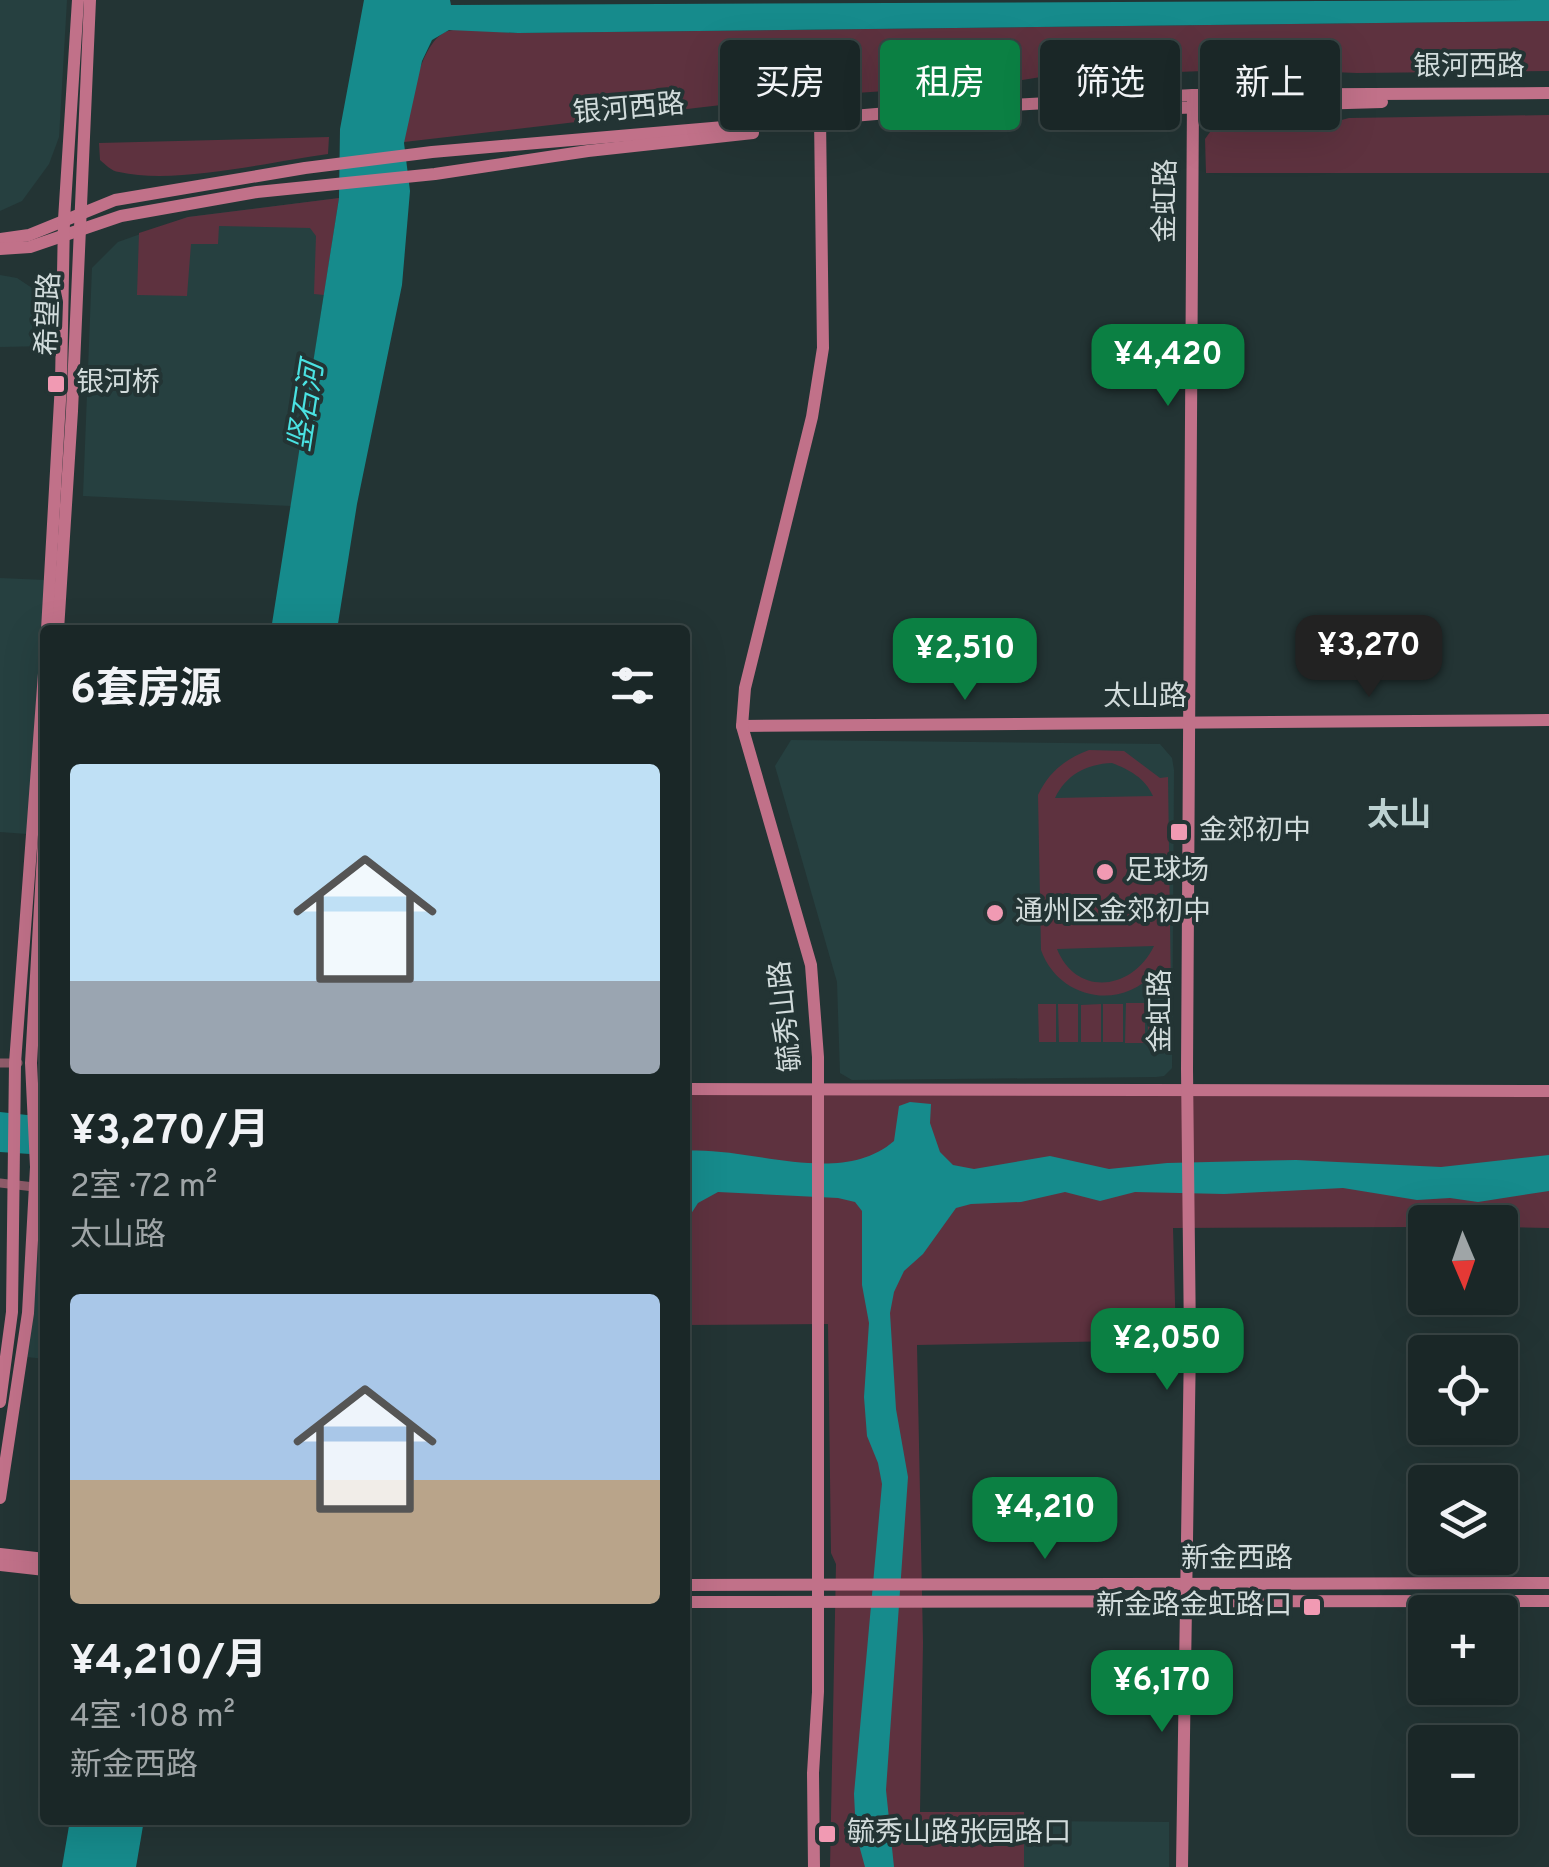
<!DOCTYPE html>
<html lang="zh">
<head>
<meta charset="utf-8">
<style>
	body { margin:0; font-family:Overpass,"Noto Sans SC",sans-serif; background:#232f2f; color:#f1f3f6; height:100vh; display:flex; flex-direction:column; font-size:38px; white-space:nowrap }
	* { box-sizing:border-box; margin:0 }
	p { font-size:32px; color:#9fa5a7 }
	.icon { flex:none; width:55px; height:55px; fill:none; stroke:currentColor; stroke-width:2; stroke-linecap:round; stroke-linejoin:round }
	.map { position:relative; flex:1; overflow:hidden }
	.sheet { position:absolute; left:40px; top:625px; width:650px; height:1200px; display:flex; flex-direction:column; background:#1a2727; border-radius:10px; box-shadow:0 10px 40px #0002,0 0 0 2px #384444 }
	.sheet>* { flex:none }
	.banner { position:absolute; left:720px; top:40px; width:678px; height:90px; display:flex; gap:20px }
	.needle { width:65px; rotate:178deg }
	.tools { position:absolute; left:1408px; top:1205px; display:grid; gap:20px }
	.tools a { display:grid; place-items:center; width:110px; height:110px; border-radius:10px; background:#1a2727; box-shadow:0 10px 40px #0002,0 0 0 2px #384444; font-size:50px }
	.price { position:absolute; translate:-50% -85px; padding:0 22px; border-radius:20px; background:#0b8043; color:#fff; font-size:32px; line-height:65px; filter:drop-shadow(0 2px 5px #0008) }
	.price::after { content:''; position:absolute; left:50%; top:60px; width:30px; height:22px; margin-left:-15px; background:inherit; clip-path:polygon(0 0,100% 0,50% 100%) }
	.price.selected { background:#222; color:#fff }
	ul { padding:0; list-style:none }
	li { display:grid; align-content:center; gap:20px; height:530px; padding:0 30px }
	li span { display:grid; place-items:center; height:310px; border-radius:10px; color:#555 }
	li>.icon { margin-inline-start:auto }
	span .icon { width:180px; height:180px; fill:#fffc; stroke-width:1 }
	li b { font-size:42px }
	h2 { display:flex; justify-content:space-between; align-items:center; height:120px; padding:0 30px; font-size:42px }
	.chip { padding:0 35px; border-radius:10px; background:#1a2727; box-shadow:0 10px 40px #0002,0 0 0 2px #384444; font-size:35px; line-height:90px }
	.chip.selected { background:#0b8043; color:#fff }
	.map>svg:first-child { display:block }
	.built { fill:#264040 }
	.green { fill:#5e323f; fill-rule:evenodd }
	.water { fill:#168b8c }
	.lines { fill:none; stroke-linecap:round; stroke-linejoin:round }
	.street { stroke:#8e5b69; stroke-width:9 }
	.secondary { stroke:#c17189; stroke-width:12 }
	.poi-dot { fill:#f19ab3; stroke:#233434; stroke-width:4 }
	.labels { text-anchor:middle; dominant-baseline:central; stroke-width:8; stroke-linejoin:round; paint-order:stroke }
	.street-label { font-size:28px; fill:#d1dbdb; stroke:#233434 }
	.poi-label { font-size:28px; fill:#d1dbdb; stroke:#233434; text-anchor:start }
	.water-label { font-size:30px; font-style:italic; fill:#4ae2e2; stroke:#233434 }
	.quarter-label { font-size:32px; font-weight:bold; fill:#bdd2d2; stroke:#233434 }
</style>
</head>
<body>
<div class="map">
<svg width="1549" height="1867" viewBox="0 0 1549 1867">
	<rect width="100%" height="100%" fill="#233434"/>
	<g class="built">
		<path d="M 0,0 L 67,0 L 59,137 L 49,164 L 22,201 L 0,211 Z"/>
		<path d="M 339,198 L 291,506 L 83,496 L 92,268 L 118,242 L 188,217 Z"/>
		<path d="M 0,275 L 17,278 L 44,296 L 47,346 L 0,347 Z"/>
		<path d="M 0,578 L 45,580 L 27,834 L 0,832 Z"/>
		<path d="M 791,740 L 1160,744 L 1172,758 L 1174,770 L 1172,1068 L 1164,1076 L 1156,1077 L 852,1080 L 840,1073 L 837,982 L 775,766 Z"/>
		<path d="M 38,1251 L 45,1251 L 45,1359 L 27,1357 Z"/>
		<path d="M 1024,1821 L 1169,1822 L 1169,1867 L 1024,1867 Z"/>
	</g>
	<g class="green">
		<path d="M 1549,21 L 1549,71 L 1357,73 L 1259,69 L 1041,77 L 1004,83 L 782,98 L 404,142 C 407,115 419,40 448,31 C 464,26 500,33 518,33 Z"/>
		<path d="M 1549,115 L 1549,173 L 1206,173 L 1205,139 L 1215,125 L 1334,122 L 1349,118 Z"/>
		<path d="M 329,137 L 328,154 C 268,162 176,185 119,172 C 111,171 106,165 100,160 L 99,143 Z"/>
		<path d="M 339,198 L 324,295 L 314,294 L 316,236 L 310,228 L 219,226 L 218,244 L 191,244 L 187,296 L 137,295 L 139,233 L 188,217 Z"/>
		<path d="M 1089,750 L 1124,751 L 1160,778 L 1168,777 L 1171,996 L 1155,997 L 1154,973 C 1119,1012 1058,998 1041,950 L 1038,795 C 1049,772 1065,759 1089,750 ZM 1112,763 C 1130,770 1145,778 1153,796 L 1055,798 C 1066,775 1086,764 1112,763 ZM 1154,946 C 1133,990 1077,998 1057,949 Z"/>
		<path d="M 1126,1003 L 1145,1003 L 1145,1043 L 1125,1043 Z"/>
		<rect x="1148" y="1003" width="20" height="40"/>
		<path d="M 1038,1004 L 1056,1004 L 1056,1042 L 1039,1042 Z"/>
		<path d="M 1058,1004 L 1078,1004 L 1078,1042 L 1059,1042 Z"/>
		<path d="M 1101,1004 L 1101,1042 L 1081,1042 L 1081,1005 Z"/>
		<rect x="1103" y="1004" width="20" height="38"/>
		<path d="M 685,1089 L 1549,1091 L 1549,1228 L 1500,1227 L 1500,1222 L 1425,1222 L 1425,1227 L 1173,1228 L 1176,1340 L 917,1345 L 923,1643 L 920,1812 L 1024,1812 L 1024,1867 L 830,1867 L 836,1564 L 831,1553 L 828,1324 L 685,1325 Z"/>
	</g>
	<g class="water">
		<path d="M 364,0 L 450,0 L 451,5 L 1549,0 L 1549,21 L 518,33 L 449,30 L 432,40 L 422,61 L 404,143 L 410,191 L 402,285 L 357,504 L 337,630 L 271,630 L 339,198 L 340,129 Z"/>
		<path d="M 910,1102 L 931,1104 L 930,1123 L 940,1152 L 953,1165 L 974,1169 L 1050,1156 L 1109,1169 L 1167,1163 L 1296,1160 L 1441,1167 L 1549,1155 L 1549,1191 L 1478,1202 L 1450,1198 L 1417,1200 L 1343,1188 L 1224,1194 L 1135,1192 L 1100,1201 L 1065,1192 L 1021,1202 L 971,1204 L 956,1208 L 923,1254 L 904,1271 L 894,1292 L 890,1313 L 896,1409 L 908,1477 L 886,1790 L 894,1867 L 865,1867 L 856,1834 L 854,1794 L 882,1484 L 878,1463 L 867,1436 L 864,1397 L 869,1323 L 862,1285 L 862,1211 L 855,1202 L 838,1198 L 718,1192 L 698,1203 L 685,1223 L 685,1151 C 750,1146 840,1188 894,1141 L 899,1106 Z"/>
		<path d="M 0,1112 L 45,1117 L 45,1155 L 0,1152 Z"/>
		<path d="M 70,1820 L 144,1820 L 136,1867 L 62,1867 Z"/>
	</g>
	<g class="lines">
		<g class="street">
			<path d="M 0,1063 L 18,1063"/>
			<path d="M 0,1183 L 34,1187"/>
		</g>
		<g class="secondary">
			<path d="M 1072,111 L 1382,102"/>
			<path d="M 0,239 L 29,235 L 115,200 L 305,168 L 432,152 L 923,110 L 1193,95 L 1549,93"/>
			<path d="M 0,249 L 30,247 L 121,216 L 257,192 L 435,174 L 588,151 L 753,133"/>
			<path d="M 47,630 L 61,383 L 64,220 L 78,0"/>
			<path d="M 58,630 L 72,411 L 90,0"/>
			<path d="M 742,726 L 1549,720"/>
			<path d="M 685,1089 L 1549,1091"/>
			<path d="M 0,1402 L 12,1312 L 15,1063 L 45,660"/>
			<path d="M 0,1498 L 28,1313 L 36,1167 L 31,1063 L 45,819"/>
			<path d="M 0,1554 L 45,1559"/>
			<path d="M 0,1565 L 45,1570"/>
			<path d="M 685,1585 C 973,1583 1261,1585 1549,1583"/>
			<path d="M 685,1602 L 1549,1601"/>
			<path d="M 814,1867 L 813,1773 L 818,1692 L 818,1057 L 811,965 L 742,726 L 745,688 L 812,417 L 823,348 L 820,118"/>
			<path d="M 1182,1867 L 1190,1343 L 1187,1069 L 1193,95"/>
		</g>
	</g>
	<g class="poi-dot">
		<rect x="46" y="374" width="20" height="20" rx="5"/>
		<rect x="1169" y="822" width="20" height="20" rx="5"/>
		<circle cx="1105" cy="872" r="10"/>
		<circle cx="995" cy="913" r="10"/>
		<rect x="1302" y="1597" width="20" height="20" rx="5"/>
		<rect x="817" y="1824" width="20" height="20" rx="5"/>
	</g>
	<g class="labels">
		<g class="street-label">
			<text x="1469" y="68">银河西路</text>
			<text transform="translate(629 110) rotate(-5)">银河西路</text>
			<text transform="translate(1167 201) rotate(-89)">金虹路</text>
			<text transform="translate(50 314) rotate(-88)">希望路</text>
			<text x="1145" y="698">太山路</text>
			<text transform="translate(1162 1011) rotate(-90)">金虹路</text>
			<text transform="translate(787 1016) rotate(-96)">毓秀山路</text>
			<text x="1237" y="1560">新金西路</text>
		</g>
		<g class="poi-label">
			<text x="76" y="384">银河桥</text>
			<text x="1199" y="832">金郊初中</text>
			<text x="1125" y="872">足球场</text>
			<text x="1015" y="913">通州区金郊初中</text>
			<text x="1292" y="1607" text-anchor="end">新金路金虹路口</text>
			<text x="847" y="1834">毓秀山路张园路口</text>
		</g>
		<g class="water-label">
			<text transform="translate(308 407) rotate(-81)">竖石河</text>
		</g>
		<g class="quarter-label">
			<text x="1399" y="817">太山</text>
		</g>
	</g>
</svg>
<div class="tools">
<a><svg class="needle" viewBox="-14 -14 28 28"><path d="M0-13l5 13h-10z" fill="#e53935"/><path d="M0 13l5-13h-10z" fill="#9fa5a7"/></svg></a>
<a><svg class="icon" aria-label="locate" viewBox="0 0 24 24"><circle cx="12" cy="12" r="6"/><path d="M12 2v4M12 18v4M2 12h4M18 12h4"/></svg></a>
<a><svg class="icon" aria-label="layers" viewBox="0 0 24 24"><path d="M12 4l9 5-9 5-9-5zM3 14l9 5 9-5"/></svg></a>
<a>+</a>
<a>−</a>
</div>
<b class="price" style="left:1168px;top:409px">¥4,420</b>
<b class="price selected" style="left:1369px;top:700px">¥3,270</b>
<b class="price" style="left:965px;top:703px">¥2,510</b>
<b class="price" style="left:1167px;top:1393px">¥2,050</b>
<b class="price" style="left:1045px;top:1562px">¥4,210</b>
<b class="price" style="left:1162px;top:1735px">¥6,170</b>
<div class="banner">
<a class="chip">买房</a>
<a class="chip selected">租房</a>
<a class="chip">筛选</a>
<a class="chip">新上</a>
</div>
<section class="sheet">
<h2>6套房源<svg class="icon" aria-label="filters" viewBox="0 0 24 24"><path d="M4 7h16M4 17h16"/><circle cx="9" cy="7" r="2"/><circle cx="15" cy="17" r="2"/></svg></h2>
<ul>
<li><span style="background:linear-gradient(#bfe0f5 70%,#9aa5b1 0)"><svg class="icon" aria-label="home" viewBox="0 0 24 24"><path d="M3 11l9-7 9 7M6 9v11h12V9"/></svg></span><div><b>¥3,270/月</b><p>2室 · 72 m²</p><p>太山路</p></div></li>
<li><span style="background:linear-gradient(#a9c7e8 60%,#b9a48a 0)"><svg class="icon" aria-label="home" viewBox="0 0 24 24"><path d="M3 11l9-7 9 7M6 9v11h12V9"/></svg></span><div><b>¥4,210/月</b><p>4室 · 108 m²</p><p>新金西路</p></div></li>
</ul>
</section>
</div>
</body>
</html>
